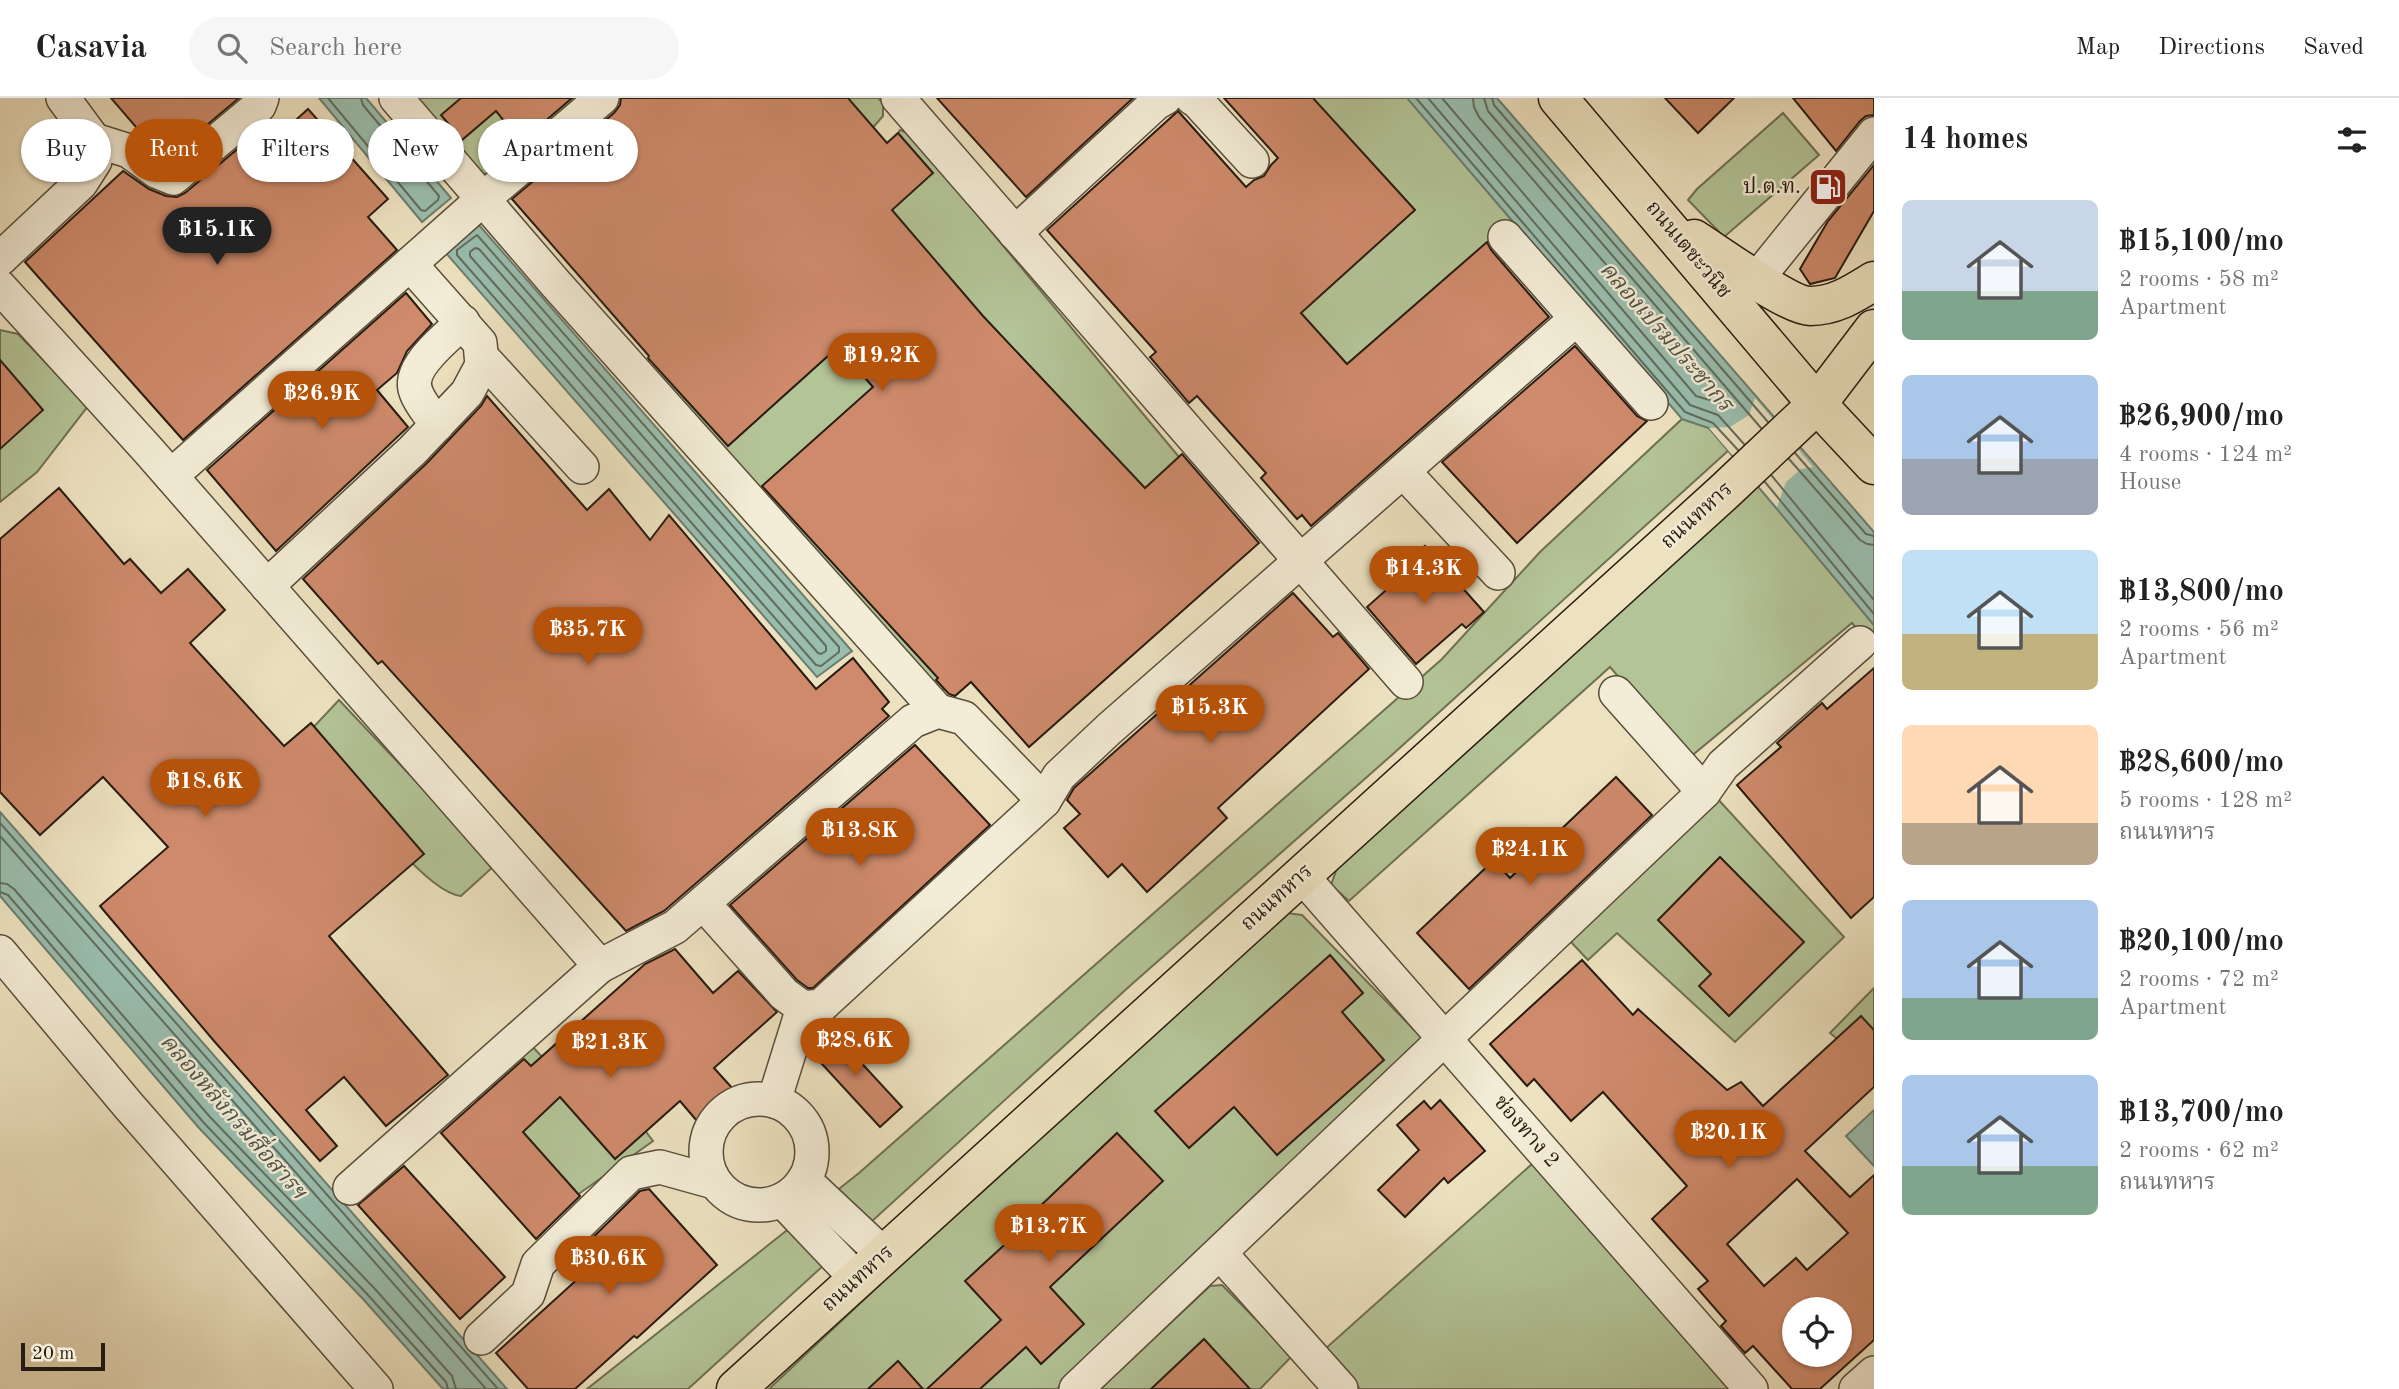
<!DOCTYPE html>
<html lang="en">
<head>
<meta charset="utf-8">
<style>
	body { margin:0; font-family:"Old Standard TT","Noto Serif Thai",serif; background:#f6f6f6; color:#222; height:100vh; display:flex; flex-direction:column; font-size:26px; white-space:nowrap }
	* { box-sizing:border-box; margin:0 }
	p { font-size:23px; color:#767676 }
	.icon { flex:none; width:38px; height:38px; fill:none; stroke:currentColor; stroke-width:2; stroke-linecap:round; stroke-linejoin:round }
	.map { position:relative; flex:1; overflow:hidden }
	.details { display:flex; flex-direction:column; background:#fff; width:525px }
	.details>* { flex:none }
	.top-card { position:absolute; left:21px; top:21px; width:665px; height:63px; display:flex; gap:14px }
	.fabs { position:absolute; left:1782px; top:1199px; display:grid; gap:14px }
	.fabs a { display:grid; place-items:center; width:70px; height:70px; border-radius:50%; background:#fff; box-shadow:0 2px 5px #0004; font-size:35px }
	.scale { position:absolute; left:21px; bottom:18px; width:84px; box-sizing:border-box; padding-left:7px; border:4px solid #281c10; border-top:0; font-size:19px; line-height:24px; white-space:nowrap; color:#281c10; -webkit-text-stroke:5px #f3ecd6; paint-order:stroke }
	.price { position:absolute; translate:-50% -60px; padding:0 16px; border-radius:24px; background:#b45309; color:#fff; font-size:23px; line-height:46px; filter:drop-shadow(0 2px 4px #0008) }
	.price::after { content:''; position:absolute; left:50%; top:42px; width:21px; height:16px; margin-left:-10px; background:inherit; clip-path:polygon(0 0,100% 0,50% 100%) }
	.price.on { background:#222; color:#fff }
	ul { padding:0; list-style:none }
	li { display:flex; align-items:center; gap:21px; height:175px; padding:0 28px }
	li span { display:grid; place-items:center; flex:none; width:196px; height:140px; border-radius:10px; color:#555 }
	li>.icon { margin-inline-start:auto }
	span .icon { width:84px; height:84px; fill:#fffc; stroke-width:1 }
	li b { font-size:30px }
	h2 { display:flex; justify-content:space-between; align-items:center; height:84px; padding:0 28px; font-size:30px }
	.chip { padding:0 24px; border-radius:32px; background:#fff; box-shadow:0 2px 5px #0004; font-size:24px; line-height:63px }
	.chip.on { background:#b45309; color:#fff }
	header { display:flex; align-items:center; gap:42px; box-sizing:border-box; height:98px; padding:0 35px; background:#fff; border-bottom:2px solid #e0e0e0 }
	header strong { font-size:33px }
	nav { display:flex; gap:38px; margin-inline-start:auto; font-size:24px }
	.search { width:490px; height:63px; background:#f6f6f6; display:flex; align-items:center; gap:18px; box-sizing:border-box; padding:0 24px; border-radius:38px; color:#767676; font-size:26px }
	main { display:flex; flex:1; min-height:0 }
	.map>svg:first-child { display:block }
	.green { fill:#b3c497; stroke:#6e7054; stroke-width:2 }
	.water { fill:#9abeae; stroke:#6c7d6f; stroke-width:2 }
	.pier { fill:#ede2c0 }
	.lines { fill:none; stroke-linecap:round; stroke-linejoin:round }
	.shore { stroke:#616d5f; stroke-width:2 }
	.building { fill:#ce8a6b; stroke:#281c10; stroke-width:2; fill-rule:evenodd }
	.minor-casing { stroke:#594e3c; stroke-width:36 }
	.major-casing { stroke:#281c10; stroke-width:41 }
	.minor { stroke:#f3ecd6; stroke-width:33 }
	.major { stroke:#ede2c0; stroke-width:38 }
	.labels { text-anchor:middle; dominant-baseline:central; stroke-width:5; stroke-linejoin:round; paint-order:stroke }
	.poi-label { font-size:21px; fill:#281c10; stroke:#f3ecd6; text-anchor:end }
	.street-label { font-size:21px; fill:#281c10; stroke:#f3ecd6 }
	.water-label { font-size:23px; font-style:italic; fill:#505547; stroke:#f3ecd6 }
</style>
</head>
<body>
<header>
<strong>Casavia</strong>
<div class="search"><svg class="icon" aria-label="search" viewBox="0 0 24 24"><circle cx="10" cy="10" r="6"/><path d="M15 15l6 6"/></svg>Search here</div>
<nav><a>Map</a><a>Directions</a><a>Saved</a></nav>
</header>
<main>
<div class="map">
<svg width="1874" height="1291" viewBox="0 0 1874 1291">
	<rect width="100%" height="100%" fill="#ede2c0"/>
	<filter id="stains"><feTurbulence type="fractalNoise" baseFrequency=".00286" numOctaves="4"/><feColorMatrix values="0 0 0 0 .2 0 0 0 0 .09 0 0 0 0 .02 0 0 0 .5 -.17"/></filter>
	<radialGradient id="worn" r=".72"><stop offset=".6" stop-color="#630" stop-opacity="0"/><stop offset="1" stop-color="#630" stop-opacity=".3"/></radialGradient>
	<g class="green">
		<path d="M 408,0 L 586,0 L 485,89 Z"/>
		<path d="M 824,0 L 878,0 L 883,5 L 883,18 L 862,42 Z"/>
		<path d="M 1298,0 L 1408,0 L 1532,146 L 1333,284 L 1273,193 Z"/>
		<path d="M 1783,15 L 1819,57 L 1724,139 L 1688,102 L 1697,91 Z"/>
		<path d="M 900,32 L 910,36 L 1189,371 L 1110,438 L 856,118 Z"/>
		<path d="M 0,232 L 18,236 L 88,308 L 37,374 L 0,404 Z"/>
		<path d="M 837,232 L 906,324 L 985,561 L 932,599 L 642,264 Z"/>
		<path d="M 1682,321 L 1709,330 L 1729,352 L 1393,656 L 1132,886 L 688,1291 L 587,1291 L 859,1075 L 1442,561 L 1540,454 Z"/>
		<path d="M 1758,387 L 1874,527 L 1874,551 L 1852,525 L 1689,660 L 1610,569 L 1349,803 L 1331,787 L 1336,773 L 1349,752 Z"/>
		<path d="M 339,602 L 495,767 L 461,798 C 420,794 335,671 307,636 Z"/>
		<path d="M 1716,699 L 1844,839 L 1735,944 L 1617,835 L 1588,862 L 1569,842 Z"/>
		<path d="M 1287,815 L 1302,817 L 1426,944 L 1057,1291 L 769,1291 L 1088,991 Z"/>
		<path d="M 1874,890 L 1874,971 L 1830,935 Z"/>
		<path d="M 529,945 L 577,996 L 596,968 L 653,1043 L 566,1105 L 471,991 Z"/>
		<path d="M 1533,1065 L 1732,1291 L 1360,1291 L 1325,1251 Z"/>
		<path d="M 1222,1187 L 1292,1258 L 1260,1291 L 1100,1291 L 1210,1188 Z"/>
	</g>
	<g class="water">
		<path d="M 319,0 L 366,0 L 451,100 L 422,124 Z"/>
		<path d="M 1407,0 L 1497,0 L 1874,434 L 1874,527 L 1709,330 L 1682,321 Z"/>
		<path d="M 478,126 L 852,553 L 817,579 L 445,154 Z"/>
		<path d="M 0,714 L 507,1291 L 443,1291 L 363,1201 L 199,1030 L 0,798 Z"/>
		<path d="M 1874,1012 L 1874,1068 L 1846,1038 Z"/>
	</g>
	<path class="pier" d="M 1755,300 L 1813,369 L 1801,371 L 1786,384 L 1777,409 L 1709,330 L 1730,329 L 1749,317 Z"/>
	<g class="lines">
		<g class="shore">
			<path d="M 328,0 L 421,112 L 425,113 L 438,102 L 439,98 L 363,7 L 361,0"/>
			<path d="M 1416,0 L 1685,314 L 1713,325 L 1738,352"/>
			<path d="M 1428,0 L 1690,307 L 1718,317 L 1744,346"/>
			<path d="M 1442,0 L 1696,298 L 1720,305 L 1721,300 L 1479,19 L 1474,9 L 1473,0"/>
			<path d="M 1484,0 L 1488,13 L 1761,330"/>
			<path d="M 1492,0 L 1494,7 L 1768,324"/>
			<path d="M 477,137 L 839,549 L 839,554 L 821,568 L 816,567 L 457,157 L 457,152 Z"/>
			<path d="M 475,150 L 479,151 L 826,548 L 826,553 L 821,556 L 818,555 L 470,158 L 470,154 Z"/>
			<path d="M 1795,355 L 1866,436 L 1874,438"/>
			<path d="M 1789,361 L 1860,442 L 1867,446 L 1874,447"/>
			<path d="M 1772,378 L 1874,502"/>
			<path d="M 1765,384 L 1874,516"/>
			<path d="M 0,725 L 498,1291"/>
			<path d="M 0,738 L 486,1291"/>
			<path d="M 0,785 L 7,786 L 14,791 L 210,1019 L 375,1191 L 452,1278 L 456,1291"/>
			<path d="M 0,794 L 8,797 L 204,1025 L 368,1197 L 446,1284 L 448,1291"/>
		</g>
	</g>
	<g class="building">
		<path d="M 111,0 L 239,0 L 170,58 L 148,43 Z"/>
		<path d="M 461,0 L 572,0 L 521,44 L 496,13 L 462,42 L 441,17 Z"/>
		<path d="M 621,0 L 848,0 L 887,45 L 898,35 L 933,75 L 892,112 L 983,218 L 1145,390 L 1182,356 L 1259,445 L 1029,649 L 971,584 L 955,598 L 949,596 L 936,582 L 938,580 L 762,388 L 873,289 L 838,249 L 728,348 L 648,260 L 649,258 L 512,101 L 614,15 L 620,7 Z"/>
		<path d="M 937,0 L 1133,0 L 1026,99 Z"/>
		<path d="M 1224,0 L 1313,0 L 1415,112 L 1301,215 L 1347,266 L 1487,144 L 1491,152 L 1549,219 L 1311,428 L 1302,417 L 1297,421 L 1261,380 L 1266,375 L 1197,298 L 1189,305 L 1150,259 L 1156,254 L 1047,132 L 1178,13 L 1246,89 L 1254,82 L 1264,78 L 1271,67 L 1278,60 Z"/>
		<path d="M 1665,0 L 1734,0 L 1698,35 Z"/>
		<path d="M 1793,0 L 1874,0 L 1874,17 L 1866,18 L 1860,23 L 1836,53 Z"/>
		<path d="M 308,11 L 388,101 L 368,119 L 397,152 L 183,342 L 25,164 L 123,73 L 149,91 L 166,98 L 177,99 L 185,95 L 240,49 L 252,62 Z"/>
		<path d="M 1874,67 L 1874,113 L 1835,180 L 1810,186 L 1800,171 L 1828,123 Z"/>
		<path d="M 406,195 L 432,226 L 407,253 L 397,275 L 377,292 L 408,329 L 276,453 L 207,372 Z"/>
		<path d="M 1575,248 L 1637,318 L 1647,323 L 1517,445 L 1442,364 Z"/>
		<path d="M 0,262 L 43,312 L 0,351 Z"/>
		<path d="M 487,298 L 587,412 L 609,391 L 650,442 L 669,417 L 816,591 L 853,560 L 889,604 L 882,611 L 889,618 L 664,813 L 626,833 L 382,563 L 378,566 L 303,481 L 427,365 L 481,308 Z"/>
		<path d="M 59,390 L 124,466 L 130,461 L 161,495 L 188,471 L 225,512 L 190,545 L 284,648 L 311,625 L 424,756 L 329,838 L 448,977 L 386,1028 L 344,979 L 306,1012 L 337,1048 L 320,1063 L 214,943 L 100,808 L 168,749 L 103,679 L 40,737 L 0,694 L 0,441 Z"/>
		<path d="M 1425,448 L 1484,514 L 1466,530 L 1462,526 L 1416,566 L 1367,509 L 1412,469 L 1407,463 Z"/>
		<path d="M 1293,495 L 1333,539 L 1338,535 L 1369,571 L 1218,710 L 1227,720 L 1147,794 L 1122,766 L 1108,779 L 1064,730 L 1080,716 L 1067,702 L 1074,690 Z"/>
		<path d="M 1874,570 L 1874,799 L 1851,820 L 1737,687 L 1781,649 L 1777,645 L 1822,605 L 1827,611 Z"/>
		<path d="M 915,647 L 990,727 L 813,890 L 808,890 L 797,882 L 730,807 Z"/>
		<path d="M 1616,679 L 1652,717 L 1469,891 L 1417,835 L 1494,762 L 1510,780 Z"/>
		<path d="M 1720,759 L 1804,844 L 1729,918 L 1699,888 L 1711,876 L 1658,822 Z"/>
		<path d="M 675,851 L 713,895 L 738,873 L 777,914 L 714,970 L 733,991 L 697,1023 L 680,1003 L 615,1061 L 560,999 L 523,1034 L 580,1098 L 536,1141 L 441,1035 L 524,961 L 531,968 L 645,866 Z"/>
		<path d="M 1330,857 L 1363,895 L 1342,914 L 1384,962 L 1277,1057 L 1234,1009 L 1189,1050 L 1155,1013 Z"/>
		<path d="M 1582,862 L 1633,917 L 1638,911 L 1727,992 L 1741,984 L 1763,1008 L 1861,918 L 1874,932 L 1874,989 L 1805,1053 L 1850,1099 L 1874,1077 L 1874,1242 L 1820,1291 L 1792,1291 L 1753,1248 L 1745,1255 L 1721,1228 L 1726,1223 L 1698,1191 L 1708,1183 L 1652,1121 L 1687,1088 L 1603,994 L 1571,1023 L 1534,981 L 1527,988 L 1490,946 ZM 1797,1081 L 1848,1135 L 1807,1172 L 1796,1160 L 1764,1188 L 1727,1146 ZM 1794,1211 L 1839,1211 L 1839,1256 L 1794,1256 Z"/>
		<path d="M 830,931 L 902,1009 L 880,1029 L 810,953 L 811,948 Z"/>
		<path d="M 1440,1002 L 1485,1053 L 1448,1085 L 1444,1080 L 1405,1119 L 1378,1092 L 1419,1052 L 1397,1027 L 1424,1003 L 1431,1011 Z"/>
		<path d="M 1117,1035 L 1163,1083 L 1050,1189 L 1084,1226 L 1041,1266 L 1026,1249 L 980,1291 L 927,1291 L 1001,1222 L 965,1183 L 1038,1116 L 1035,1113 Z"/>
		<path d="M 404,1068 L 505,1179 L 460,1221 L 358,1107 Z"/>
		<path d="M 649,1091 L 717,1167 L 637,1240 L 634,1238 L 575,1291 L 528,1291 L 496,1255 L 581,1178 L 568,1164 L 640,1093 Z"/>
		<path d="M 1204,1241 L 1250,1291 L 1151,1291 Z"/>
		<path d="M 898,1263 L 923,1291 L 868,1291 Z"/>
	</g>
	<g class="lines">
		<g class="minor-casing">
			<g id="minor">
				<path d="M 396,0 L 556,186 L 938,613"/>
				<path d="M 898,0 L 1406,584"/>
				<path d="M 1192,0 L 1197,3 L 1252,63"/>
				<path d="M 94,42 L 129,53 L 156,73 L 173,80 L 259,8 L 262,0"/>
				<path d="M 1015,135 L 1156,5 L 1165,0"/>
				<path d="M 1505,139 L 1651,305"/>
				<path d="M 0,161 L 81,85 L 95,63 L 94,42 L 63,0"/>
				<path d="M 1756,182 L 1874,36"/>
				<path d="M 0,189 L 148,352 L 600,868 L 350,1090"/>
				<path d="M 482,259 L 582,369"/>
				<path d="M 437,327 C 431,317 420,306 416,294 C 406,270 447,239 463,224"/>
				<path d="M 1403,373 L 1498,475"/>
				<path d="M 171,378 L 483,101 L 602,0"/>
				<path d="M 267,488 L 413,352 L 467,295 L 482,267 L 480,245 L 410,166"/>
				<path d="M 1616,595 L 1704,694"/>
				<path d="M 1302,778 L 1751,1291"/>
				<path d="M 703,805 L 784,896 L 803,910 L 821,908 L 1044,703 L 1059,678 L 1109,631 L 1576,221"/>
				<path d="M 0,854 L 128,1007 L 376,1291"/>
				<path d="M 600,868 L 675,829 L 913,623 L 938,613 L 964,620 L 1044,703"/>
				<circle cx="759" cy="1054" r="53"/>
				<path d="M 774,1003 L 803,910"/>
				<path d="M 804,1082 L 884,1157"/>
				<path d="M 782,1102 L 857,1181"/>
				<path d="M 1220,1155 L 1341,1291"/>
				<path d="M 481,1240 L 528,1196 L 538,1166 L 631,1075 L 660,1069 L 714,1084"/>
				<path d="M 1076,1291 L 1704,694 L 1723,667 L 1860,545"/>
				<path d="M 1856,1291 L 1874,1275"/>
			</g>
		</g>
		<g class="major-casing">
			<g id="major">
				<path d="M 1558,0 L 1817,306 L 1874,367"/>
				<path d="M 1694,141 C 1716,155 1789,208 1810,208 C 1835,208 1853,196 1874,183"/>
				<path d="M 736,1291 L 1725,393 L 1817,306 L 1874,231"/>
			</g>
		</g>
		<use href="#minor" class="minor"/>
		<use href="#major" class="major"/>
	</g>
	<defs>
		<g id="fuel-square" transform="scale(2.0125)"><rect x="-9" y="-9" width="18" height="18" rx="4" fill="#8f2418" stroke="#f3ecd6"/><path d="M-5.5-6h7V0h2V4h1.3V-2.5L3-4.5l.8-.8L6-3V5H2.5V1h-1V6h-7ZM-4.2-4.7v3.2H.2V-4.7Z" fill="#fff"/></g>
	</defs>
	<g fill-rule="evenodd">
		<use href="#fuel-square" x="1828" y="89"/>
	</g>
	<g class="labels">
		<g class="poi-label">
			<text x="1801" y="89">ป.ต.ท.</text>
		</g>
		<g class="street-label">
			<text transform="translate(1688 152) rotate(50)">ถนนเตชะวนิช</text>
			<text transform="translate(1697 418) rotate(-42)">ถนนทหาร</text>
			<text transform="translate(1277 800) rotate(-42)">ถนนทหาร</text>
			<text transform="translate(1526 1034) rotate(49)">ช่องทาง 2</text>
			<text transform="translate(858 1181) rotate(-42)">ถนนทหาร</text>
		</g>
		<g class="water-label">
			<text transform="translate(1666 239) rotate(49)">คลองเปรมประชากร</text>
			<text transform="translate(233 1019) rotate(49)">คลองหลังกรมสื่อสารฯ</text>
		</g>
	</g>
	<rect width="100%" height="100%" filter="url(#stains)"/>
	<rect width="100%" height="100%" fill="url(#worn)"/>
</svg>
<div class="fabs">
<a><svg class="icon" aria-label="locate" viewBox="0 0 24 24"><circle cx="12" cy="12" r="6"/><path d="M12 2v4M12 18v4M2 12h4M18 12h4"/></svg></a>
</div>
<div class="scale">20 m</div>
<b class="price on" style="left:217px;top:169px">฿15.1K</b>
<b class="price" style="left:882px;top:295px">฿19.2K</b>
<b class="price" style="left:322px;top:333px">฿26.9K</b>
<b class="price" style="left:1424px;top:508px">฿14.3K</b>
<b class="price" style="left:588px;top:569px">฿35.7K</b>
<b class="price" style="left:1210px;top:647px">฿15.3K</b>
<b class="price" style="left:205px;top:721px">฿18.6K</b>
<b class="price" style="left:860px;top:770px">฿13.8K</b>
<b class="price" style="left:1530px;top:789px">฿24.1K</b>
<b class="price" style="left:855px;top:980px">฿28.6K</b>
<b class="price" style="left:610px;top:982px">฿21.3K</b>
<b class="price" style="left:1729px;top:1072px">฿20.1K</b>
<b class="price" style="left:1049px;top:1166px">฿13.7K</b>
<b class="price" style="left:609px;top:1198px">฿30.6K</b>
<div class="top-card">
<a class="chip">Buy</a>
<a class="chip on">Rent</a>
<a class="chip">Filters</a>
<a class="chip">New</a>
<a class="chip">Apartment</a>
</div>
</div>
<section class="details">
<h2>14 homes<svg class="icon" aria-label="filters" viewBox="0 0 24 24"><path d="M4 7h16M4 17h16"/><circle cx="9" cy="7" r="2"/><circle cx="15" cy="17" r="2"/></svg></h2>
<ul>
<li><span style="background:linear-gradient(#c9d6e8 65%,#7fa58c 0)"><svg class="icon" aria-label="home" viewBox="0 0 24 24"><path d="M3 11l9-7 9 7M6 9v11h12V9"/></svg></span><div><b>฿15,100/mo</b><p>2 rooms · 58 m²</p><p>Apartment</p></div></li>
<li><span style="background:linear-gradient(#a9c7e8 60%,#9aa5b1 0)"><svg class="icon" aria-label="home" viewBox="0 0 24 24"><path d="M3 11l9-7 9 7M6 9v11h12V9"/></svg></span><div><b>฿26,900/mo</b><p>4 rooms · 124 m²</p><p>House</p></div></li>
<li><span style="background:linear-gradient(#bfe0f5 60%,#c2b280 0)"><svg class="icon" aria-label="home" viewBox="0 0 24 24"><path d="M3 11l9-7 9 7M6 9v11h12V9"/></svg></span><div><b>฿13,800/mo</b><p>2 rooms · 56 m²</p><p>Apartment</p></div></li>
<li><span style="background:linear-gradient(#ffd9b3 70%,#b9a48a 0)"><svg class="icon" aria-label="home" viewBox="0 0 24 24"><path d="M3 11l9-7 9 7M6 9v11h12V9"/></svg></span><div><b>฿28,600/mo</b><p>5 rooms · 128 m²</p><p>ถนนทหาร</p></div></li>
<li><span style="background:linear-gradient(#a9c7e8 70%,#7fa58c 0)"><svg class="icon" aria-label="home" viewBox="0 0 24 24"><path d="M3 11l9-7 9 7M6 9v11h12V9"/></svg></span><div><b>฿20,100/mo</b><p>2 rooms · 72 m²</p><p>Apartment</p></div></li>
<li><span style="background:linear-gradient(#a9c7e8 65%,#7fa58c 0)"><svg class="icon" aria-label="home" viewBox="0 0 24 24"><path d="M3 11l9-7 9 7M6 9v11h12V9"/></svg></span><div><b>฿13,700/mo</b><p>2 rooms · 62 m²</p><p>ถนนทหาร</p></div></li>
</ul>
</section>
</main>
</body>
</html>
